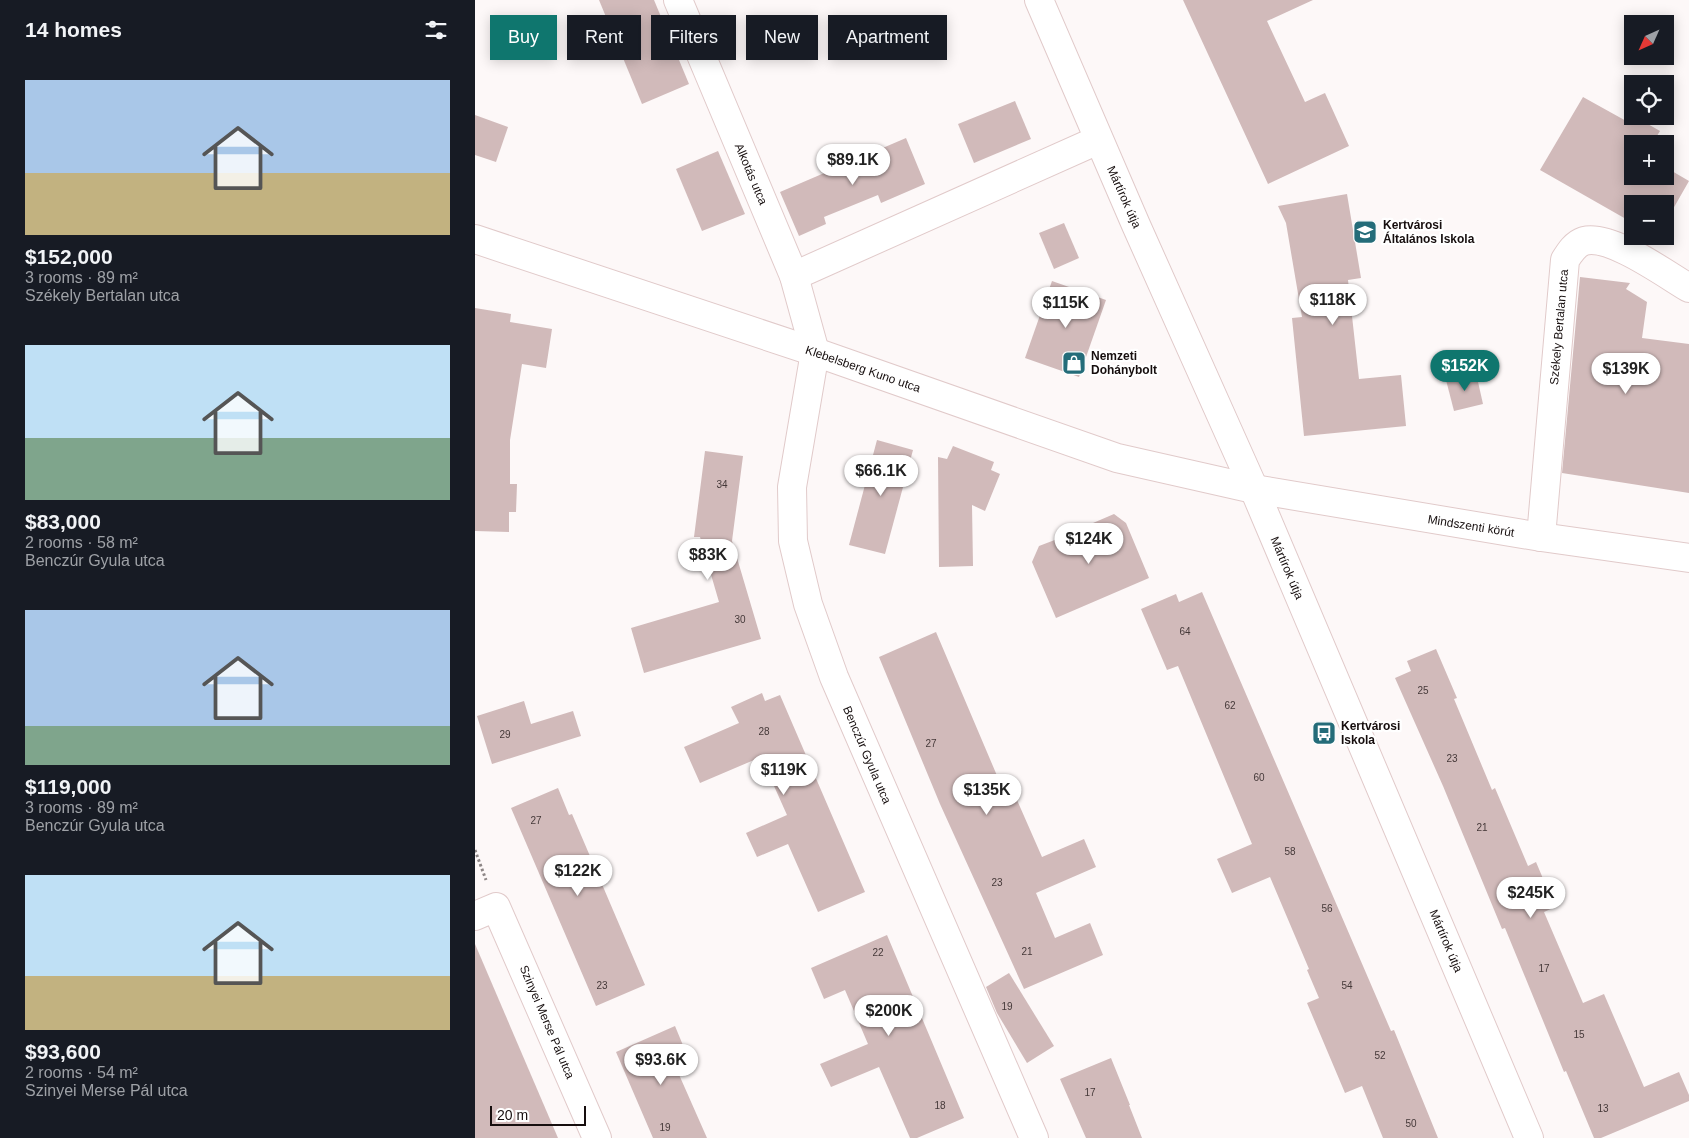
<!DOCTYPE html>
<html lang="en">
<head>
<meta charset="utf-8">
<style>
	body { margin:0; font-family:Helvetica,sans-serif; background:#20242c; color:#f1f3f6; height:100vh; display:flex; flex-direction:column; font-size:19px; white-space:nowrap }
	* { box-sizing:border-box; margin:0 }
	p { font-size:16px; color:#9ea1a6 }
	.icon { flex:none; width:28px; height:28px; fill:none; stroke:currentColor; stroke-width:2; stroke-linecap:round; stroke-linejoin:round }
	.map { position:relative; flex:1; overflow:hidden }
	.panel { display:flex; flex-direction:column; background:#171b24; width:475px }
	.panel>* { flex:none }
	.top-card { position:absolute; left:15px; top:15px; width:475px; height:45px; display:flex; gap:10px }
	.needle { width:32px; rotate:225deg }
	.buttons { position:absolute; left:1149px; top:15px; display:grid; gap:10px }
	.buttons a { display:grid; place-items:center; width:50px; height:50px; border-radius:0px; background:#171b24; box-shadow:0 2px 12px #0003; font-size:25px }
	.scale { position:absolute; left:15px; bottom:12px; width:96px; box-sizing:border-box; padding-left:5px; border:2px solid #160e0e; border-top:0; font-size:14px; line-height:18px; white-space:nowrap; color:#160e0e; -webkit-text-stroke:4px #fff; paint-order:stroke }
	.price { position:absolute; translate:-50% -42px; padding:0 11px; border-radius:18px; background:#fff; color:#222; font-size:16px; line-height:32px; filter:drop-shadow(0 1px 2px #0008) }
	.price::after { content:''; position:absolute; left:50%; top:30px; width:15px; height:11px; margin-left:-8px; background:inherit; clip-path:polygon(0 0,100% 0,50% 100%) }
	.price.current { background:#0f766e; color:#fff }
	ul { padding:0; list-style:none }
	li { display:grid; align-content:center; gap:10px; height:265px; padding:0 25px }
	li span { display:grid; place-items:center; height:155px; border-radius:0px; color:#555 }
	li>.icon { margin-inline-start:auto }
	span .icon { width:90px; height:90px; fill:#fffc; stroke-width:1 }
	li b { font-size:21px }
	h2 { display:flex; justify-content:space-between; align-items:center; height:60px; padding:0 25px; font-size:21px }
	.tag { padding:0 18px; border-radius:0px; background:#171b24; box-shadow:0 2px 12px #0003; font-size:18px; line-height:45px }
	.tag.current { background:#0f766e; color:#fff }
	main { display:flex; flex:1; min-height:0 }
	.map>svg:first-child { display:block }
	.building { fill:#d1baba }
	.lines { fill:none; stroke-linecap:round; stroke-linejoin:round }
	.minor-casing { stroke:#e1caca; stroke-width:30 }
	.path { stroke:#8d8686; stroke-width:3; stroke-dasharray:2.5 2.5; stroke-linecap:butt }
	.minor { stroke:#fff; stroke-width:28 }
	.labels { text-anchor:middle; dominant-baseline:central; stroke-width:4.5; stroke-linejoin:round; paint-order:stroke }
	.number-label { font-size:10px; fill:#453939 }
	.street-label { font-size:12px; fill:#160e0e; stroke:#fff }
	.poi-label { font-size:12px; font-weight:bold; fill:#160e0e; stroke:#fff; text-anchor:start }
</style>
</head>
<body>
<main>
<section class="panel">
<h2>14 homes<svg class="icon" aria-label="filters" viewBox="0 0 24 24"><path d="M4 7h16M4 17h16"/><circle cx="9" cy="7" r="2"/><circle cx="15" cy="17" r="2"/></svg></h2>
<ul>
<li><span style="background:linear-gradient(#a9c7e8 60%,#c2b280 0)"><svg class="icon" aria-label="home" viewBox="0 0 24 24"><path d="M3 11l9-7 9 7M6 9v11h12V9"/></svg></span><div><b>$152,000</b><p>3 rooms · 89 m²</p><p>Székely Bertalan utca</p></div></li>
<li><span style="background:linear-gradient(#bfe0f5 60%,#7fa58c 0)"><svg class="icon" aria-label="home" viewBox="0 0 24 24"><path d="M3 11l9-7 9 7M6 9v11h12V9"/></svg></span><div><b>$83,000</b><p>2 rooms · 58 m²</p><p>Benczúr Gyula utca</p></div></li>
<li><span style="background:linear-gradient(#a9c7e8 75%,#7fa58c 0)"><svg class="icon" aria-label="home" viewBox="0 0 24 24"><path d="M3 11l9-7 9 7M6 9v11h12V9"/></svg></span><div><b>$119,000</b><p>3 rooms · 89 m²</p><p>Benczúr Gyula utca</p></div></li>
<li><span style="background:linear-gradient(#bfe0f5 65%,#c2b280 0)"><svg class="icon" aria-label="home" viewBox="0 0 24 24"><path d="M3 11l9-7 9 7M6 9v11h12V9"/></svg></span><div><b>$93,600</b><p>2 rooms · 54 m²</p><p>Szinyei Merse Pál utca</p></div></li>
</ul>
</section>
<div class="map">
<svg width="1214" height="1138" viewBox="0 0 1214 1138">
	<rect width="100%" height="100%" fill="#fdf8f8"/>
	<g class="building">
		<path d="M 124,0 L 179,0 L 214,84 L 167,104 Z"/>
		<path d="M 708,0 L 838,0 L 792,21 L 830,102 L 850,93 L 874,146 L 793,184 Z"/>
		<path d="M 1108,97 L 1153,122 L 1157,115 L 1185,131 L 1177,144 L 1158,144 L 1158,176 L 1190,176 L 1190,167 L 1214,181 L 1190,223 L 1190,204 L 1158,204 L 1158,223 L 1065,170 Z"/>
		<path d="M 540,101 L 556,139 L 499,163 L 483,124 Z"/>
		<path d="M 0,115 L 33,127 L 21,162 L 0,155 Z"/>
		<path d="M 431,138 L 450,184 L 406,203 L 403,195 L 349,217 L 351,224 L 324,236 L 305,192 Z"/>
		<path d="M 243,151 L 270,214 L 227,231 L 201,169 Z"/>
		<path d="M 872,194 L 886,278 L 873,280 L 884,379 L 926,375 L 931,426 L 829,436 L 817,318 L 827,317 L 811,223 L 803,206 Z"/>
		<path d="M 589,223 L 604,258 L 579,269 L 564,233 Z"/>
		<path d="M 1105,277 L 1155,283 L 1151,289 L 1172,302 L 1167,338 L 1214,344 L 1214,493 L 1087,473 Z"/>
		<path d="M 577,281 L 631,300 L 604,377 L 550,358 Z"/>
		<path d="M 0,308 L 36,314 L 35,322 L 77,329 L 71,368 L 47,364 L 35,440 L 35,484 L 42,484 L 41,512 L 34,512 L 34,532 L 0,531 Z"/>
		<path d="M 1001,373 L 1008,404 L 979,411 L 971,380 Z"/>
		<path d="M 402,440 L 438,450 L 410,554 L 374,545 Z"/>
		<path d="M 478,446 L 519,462 L 516,470 L 525,474 L 510,511 L 497,505 L 498,566 L 464,567 L 463,457 L 472,459 Z"/>
		<path d="M 230,451 L 268,456 L 257,541 L 286,639 L 169,673 L 156,628 L 244,602 L 225,537 L 219,537 Z"/>
		<path d="M 639,514 L 651,523 L 674,578 L 581,618 L 557,562 L 564,546 L 619,525 L 618,523 Z"/>
		<path d="M 727,592 L 916,1031 L 919,1030 L 963,1138 L 908,1138 L 887,1086 L 870,1093 L 832,1003 L 844,998 L 832,970 L 834,969 L 795,877 L 757,893 L 742,859 L 777,844 L 703,666 L 692,670 L 666,609 L 701,594 L 704,602 Z"/>
		<path d="M 461,632 L 523,778 L 531,775 L 567,857 L 609,839 L 621,867 L 561,893 L 580,938 L 615,923 L 628,955 L 549,989 L 465,804 L 404,657 Z"/>
		<path d="M 961,649 L 982,698 L 979,699 L 1017,790 L 1020,788 L 1053,866 L 1061,862 L 1080,907 L 1069,912 L 1108,1003 L 1129,994 L 1169,1087 L 1204,1072 L 1214,1095 L 1214,1101 L 1126,1138 L 1119,1138 L 1091,1071 L 1089,1072 L 1030,928 L 1027,929 L 968,786 L 920,678 L 936,671 L 932,661 Z"/>
		<path d="M 287,693 L 290,701 L 305,695 L 390,892 L 343,912 L 313,844 L 282,857 L 271,833 L 312,815 L 286,757 L 225,783 L 209,747 L 264,723 L 256,707 Z"/>
		<path d="M 49,701 L 56,724 L 98,711 L 106,736 L 17,764 L 2,716 Z"/>
		<path d="M 83,788 L 94,815 L 97,814 L 170,985 L 121,1006 L 36,808 Z"/>
		<path d="M 412,935 L 489,1118 L 442,1138 L 435,1138 L 404,1067 L 356,1087 L 345,1064 L 393,1044 L 370,990 L 349,999 L 336,968 Z"/>
		<path d="M 0,944 L 83,1138 L 0,1138 Z"/>
		<path d="M 534,973 L 579,1046 L 552,1063 L 522,1013 L 511,987 Z"/>
		<path d="M 200,1026 L 212,1055 L 198,1061 L 232,1138 L 178,1138 L 141,1052 Z"/>
		<path d="M 636,1058 L 655,1105 L 654,1105 L 667,1138 L 611,1138 L 585,1079 Z"/>
	</g>
	<g class="lines">
		<g class="minor-casing">
			<g id="minor">
				<path d="M 203,0 L 319,276 L 340,352 L 317,487 L 318,541 L 333,604 L 359,677 L 559,1138"/>
				<path d="M 564,0 L 661,225 L 779,489 L 1054,1138"/>
				<path d="M 0,239 L 340,352 L 642,458 L 779,489 L 1066,537 L 1214,558"/>
				<path d="M 319,276 L 623,140"/>
				<path d="M 1066,537 L 1090,260 C 1095,252 1100,244 1109,241 C 1136,234 1190,274 1214,288"/>
				<path d="M 0,916 L 21,907 L 122,1138"/>
			</g>
		</g>
		<path class="path" d="M 0,850 L 11,880"/>
		<use href="#minor" class="minor"/>
	</g>
	<defs>
		<g id="school-square" transform="scale(1.25)"><rect x="-9" y="-9" width="18" height="18" rx="4" fill="#246c79" stroke="#fff"/><path d="M0-5L7-2L0 1L-7-2ZM-4 1L0 2.5L4 1V4Q0 6-4 4Z" fill="#fff"/></g>
		<g id="shop-square" transform="scale(1.25)"><rect x="-9" y="-9" width="18" height="18" rx="4" fill="#246c79" stroke="#fff"/><path d="M-5-2.5h2.3a2.7 3.5 0 0 1 5.4 0H5L5.5 6h-11ZM-1.5-2.5h3a1.5 2.3 0 0 0-3 0Z" fill="#fff"/></g>
		<g id="bus-square" transform="scale(1.25)"><rect x="-9" y="-9" width="18" height="18" rx="4" fill="#246c79" stroke="#fff"/><path d="M-5-6H5V4H4V6H2V4H-2V6H-4V4H-5ZM-3.5-4V0h7V-4ZM-3.5 1.2v1.5H-2V1.2ZM2 1.2v1.5H3.5V1.2Z" fill="#fff"/></g>
	</defs>
	<g fill-rule="evenodd">
		<use href="#school-square" x="890" y="232"/>
		<use href="#shop-square" x="599" y="363"/>
		<use href="#bus-square" x="849" y="733"/>
	</g>
	<g class="labels">
		<g class="number-label">
			<text x="247" y="484">34</text>
			<text x="265" y="619">30</text>
			<text x="710" y="631">64</text>
			<text x="948" y="690">25</text>
			<text x="755" y="705">62</text>
			<text x="289" y="731">28</text>
			<text x="30" y="734">29</text>
			<text x="456" y="743">27</text>
			<text x="977" y="758">23</text>
			<text x="784" y="777">60</text>
			<text x="61" y="820">27</text>
			<text x="1007" y="827">21</text>
			<text x="815" y="851">58</text>
			<text x="522" y="882">23</text>
			<text x="852" y="908">56</text>
			<text x="552" y="951">21</text>
			<text x="403" y="952">22</text>
			<text x="1069" y="968">17</text>
			<text x="127" y="985">23</text>
			<text x="872" y="985">54</text>
			<text x="532" y="1006">19</text>
			<text x="1104" y="1034">15</text>
			<text x="905" y="1055">52</text>
			<text x="615" y="1092">17</text>
			<text x="465" y="1105">18</text>
			<text x="1128" y="1108">13</text>
			<text x="936" y="1123">50</text>
			<text x="190" y="1127">19</text>
		</g>
		<g class="street-label">
			<text transform="translate(276 174) rotate(67)">Alkotás utca</text>
			<text transform="translate(649 197) rotate(66)">Mártírok útja</text>
			<text transform="translate(1084 327) rotate(-85)">Székely Bertalan utca</text>
			<text transform="translate(388 369) rotate(19)">Klebelsberg Kuno utca</text>
			<text transform="translate(996 526) rotate(9)">Mindszenti körút</text>
			<text transform="translate(812 568) rotate(67)">Mártírok útja</text>
			<text transform="translate(392 755) rotate(67)">Benczúr Gyula utca</text>
			<text transform="translate(971 941) rotate(67)">Mártírok útja</text>
			<text transform="translate(72 1022) rotate(67)">Szinyei Merse Pál utca</text>
		</g>
		<g class="poi-label">
			<text x="908" y="225">Kertvárosi<tspan x="908" dy="14">Általános Iskola</tspan></text>
			<text x="616" y="356">Nemzeti<tspan x="616" dy="14">Dohánybolt</tspan></text>
			<text x="866" y="726">Kertvárosi<tspan x="866" dy="14">Iskola</tspan></text>
		</g>
	</g>
</svg>
<div class="buttons">
<a><svg class="needle" viewBox="-14 -14 28 28"><path d="M0-13l5 13h-10z" fill="#e53935"/><path d="M0 13l5-13h-10z" fill="#9ea1a6"/></svg></a>
<a><svg class="icon" aria-label="locate" viewBox="0 0 24 24"><circle cx="12" cy="12" r="6"/><path d="M12 2v4M12 18v4M2 12h4M18 12h4"/></svg></a>
<a>+</a>
<a>−</a>
</div>
<div class="scale">20 m</div>
<b class="price" style="left:378px;top:186px">$89.1K</b>
<b class="price" style="left:858px;top:326px">$118K</b>
<b class="price" style="left:591px;top:329px">$115K</b>
<b class="price current" style="left:990px;top:392px">$152K</b>
<b class="price" style="left:1151px;top:395px">$139K</b>
<b class="price" style="left:406px;top:497px">$66.1K</b>
<b class="price" style="left:614px;top:565px">$124K</b>
<b class="price" style="left:233px;top:581px">$83K</b>
<b class="price" style="left:309px;top:796px">$119K</b>
<b class="price" style="left:512px;top:816px">$135K</b>
<b class="price" style="left:103px;top:897px">$122K</b>
<b class="price" style="left:1056px;top:919px">$245K</b>
<b class="price" style="left:414px;top:1037px">$200K</b>
<b class="price" style="left:186px;top:1086px">$93.6K</b>
<div class="top-card">
<a class="tag current">Buy</a>
<a class="tag">Rent</a>
<a class="tag">Filters</a>
<a class="tag">New</a>
<a class="tag">Apartment</a>
</div>
</div>
</main>
</body>
</html>
